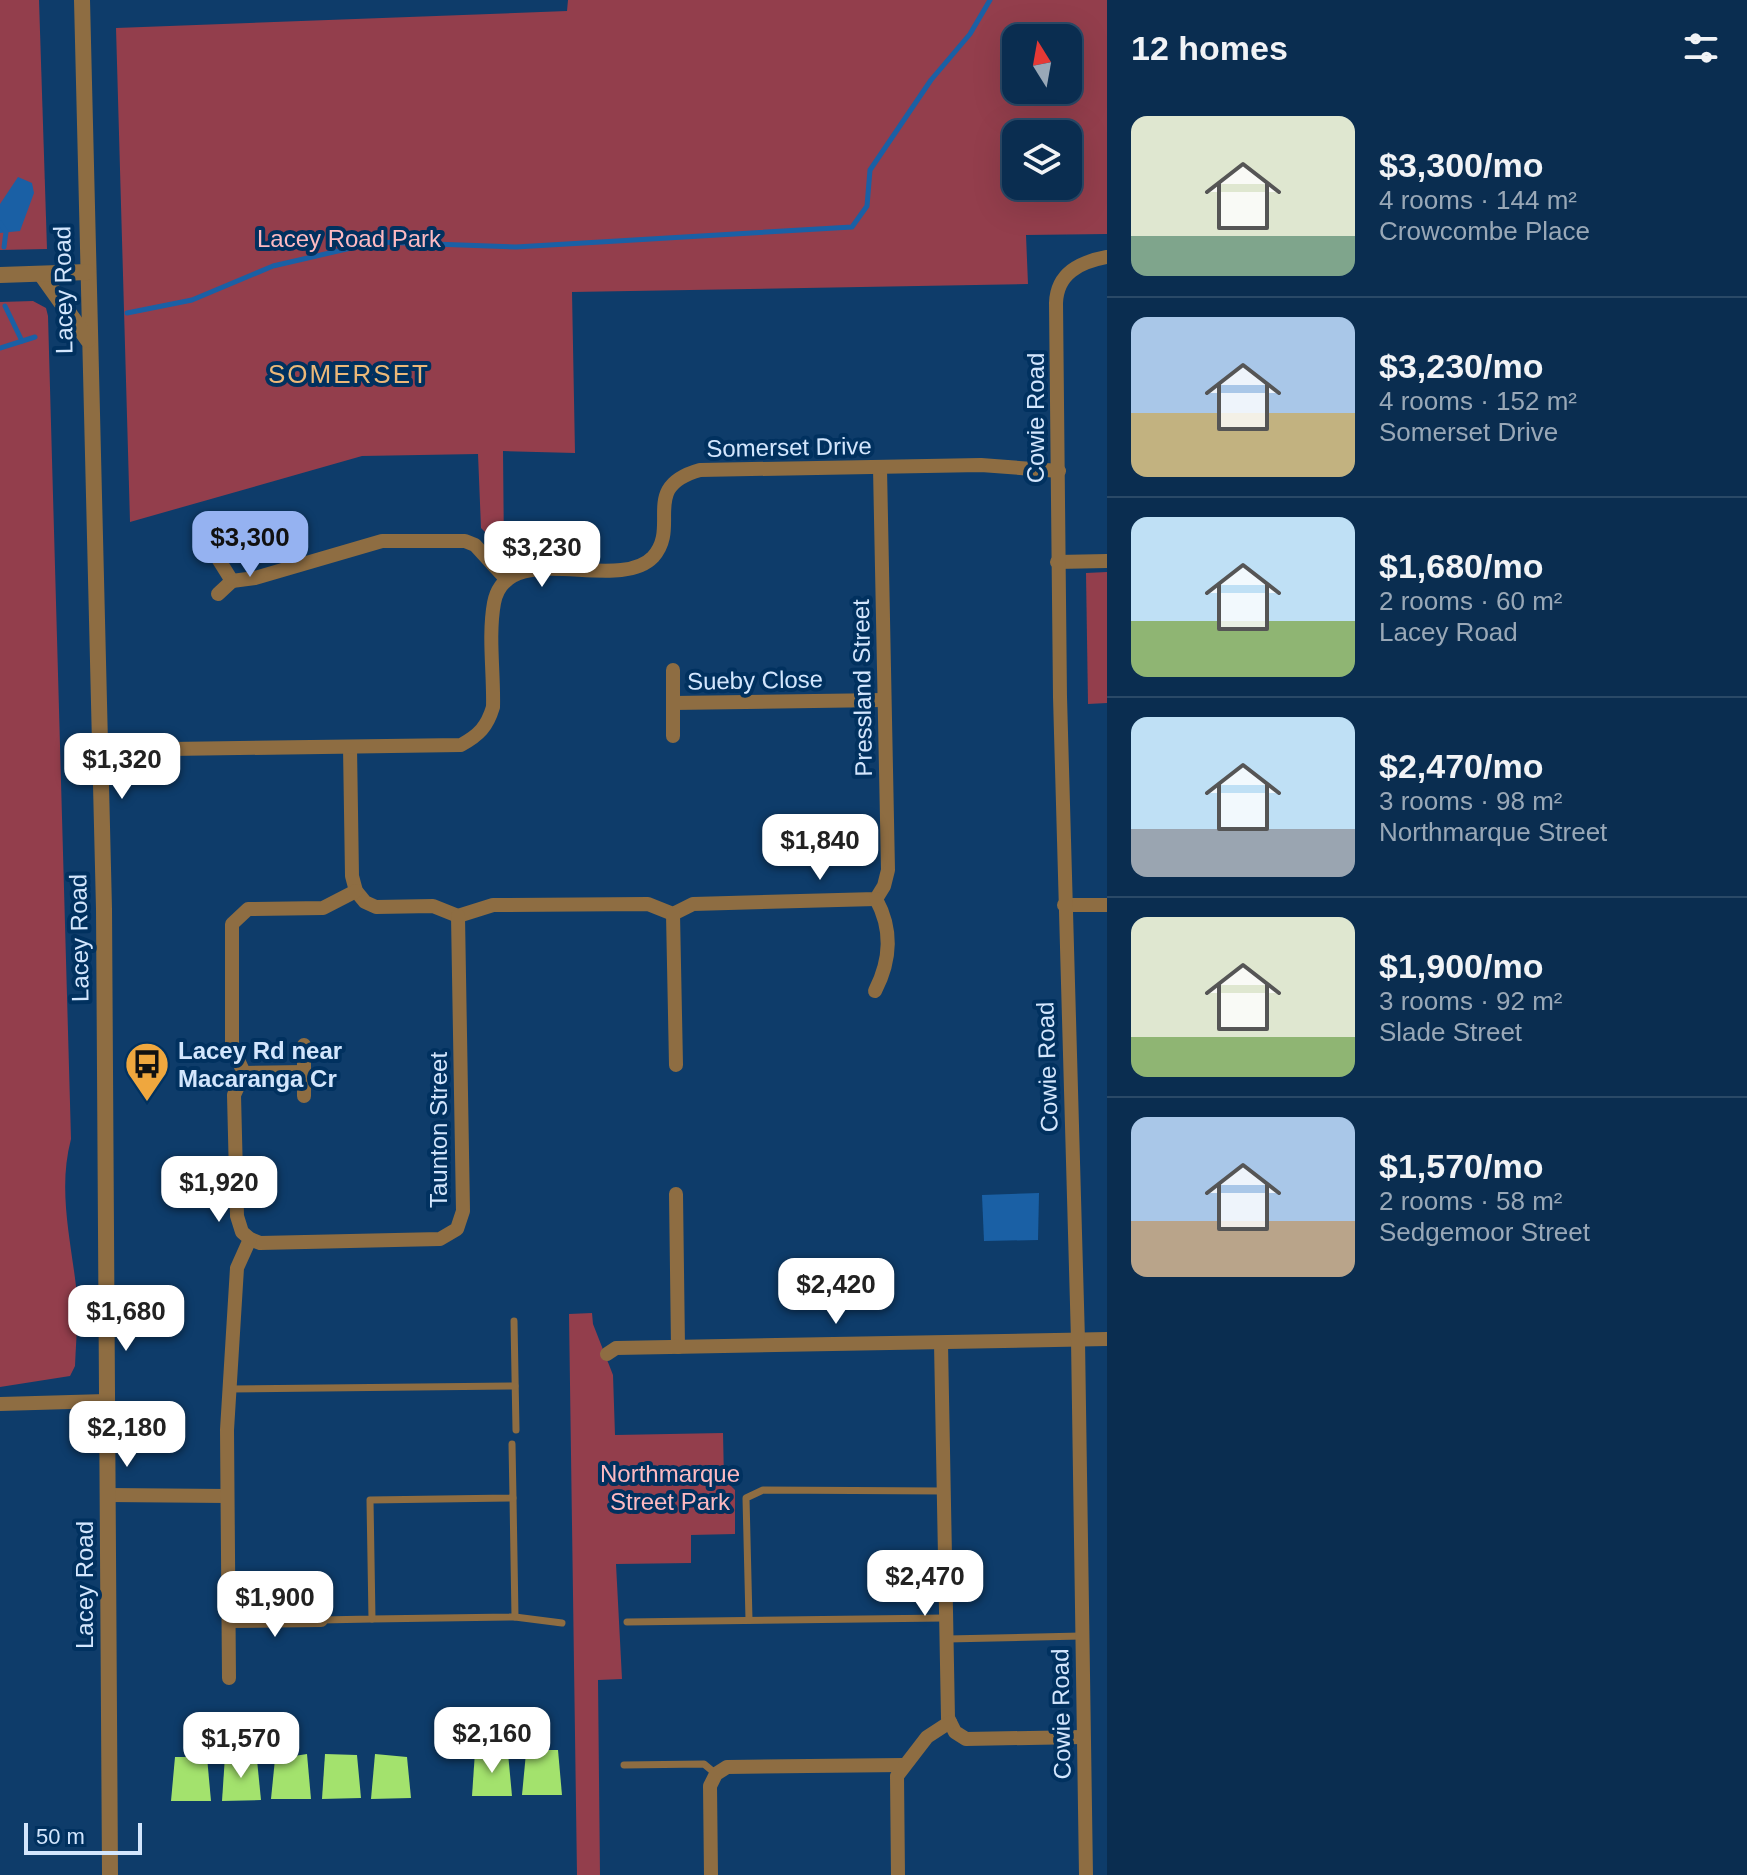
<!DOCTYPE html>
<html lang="en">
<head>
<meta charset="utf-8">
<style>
	body { margin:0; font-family:Helvetica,sans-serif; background:#18395a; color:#f1f3f6; height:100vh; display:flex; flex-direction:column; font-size:30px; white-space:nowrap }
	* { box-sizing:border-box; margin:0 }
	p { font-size:26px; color:#99a8b7 }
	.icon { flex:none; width:44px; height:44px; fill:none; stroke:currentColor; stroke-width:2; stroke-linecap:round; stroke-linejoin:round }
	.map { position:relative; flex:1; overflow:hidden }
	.sheet { display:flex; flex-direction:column; background:#0a2d50; width:640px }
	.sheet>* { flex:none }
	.needle { width:52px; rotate:349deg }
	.controls { position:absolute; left:1002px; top:24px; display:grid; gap:16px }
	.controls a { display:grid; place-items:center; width:80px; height:80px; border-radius:16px; background:#0a2d50; box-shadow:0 8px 32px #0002,0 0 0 2px #2a4967; font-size:40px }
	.scale { position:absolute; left:24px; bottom:20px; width:118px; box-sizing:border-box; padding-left:8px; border:4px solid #d3e6fd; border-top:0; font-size:22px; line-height:28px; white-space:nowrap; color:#d3e6fd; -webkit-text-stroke:6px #01315f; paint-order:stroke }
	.price { position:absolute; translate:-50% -68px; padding:0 18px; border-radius:16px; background:#fff; color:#222; font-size:26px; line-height:52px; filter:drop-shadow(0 2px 4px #0008) }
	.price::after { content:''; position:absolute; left:50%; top:48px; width:24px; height:18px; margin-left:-12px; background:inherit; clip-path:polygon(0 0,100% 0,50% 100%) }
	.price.current { background:#95b2f1; color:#111 }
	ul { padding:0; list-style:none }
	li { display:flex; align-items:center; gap:24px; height:200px; padding:0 24px }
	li+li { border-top:2px solid #2a4967 }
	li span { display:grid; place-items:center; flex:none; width:224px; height:160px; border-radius:16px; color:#555 }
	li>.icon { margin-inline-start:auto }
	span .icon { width:96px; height:96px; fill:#fffc; stroke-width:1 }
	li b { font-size:34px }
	h2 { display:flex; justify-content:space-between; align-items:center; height:96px; padding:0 24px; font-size:34px }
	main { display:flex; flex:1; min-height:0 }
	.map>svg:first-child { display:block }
	.green { fill:#933e4c; fill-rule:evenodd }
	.water { fill:#1a60a5 }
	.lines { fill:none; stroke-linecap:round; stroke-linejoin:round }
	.stream { stroke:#1a60a5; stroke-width:5 }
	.building { fill:#a3e26d }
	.service { stroke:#8e6d42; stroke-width:7 }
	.minor { stroke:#8e6d42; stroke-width:14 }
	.tertiary { stroke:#8e6d42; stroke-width:16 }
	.labels { text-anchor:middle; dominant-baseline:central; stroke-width:8; stroke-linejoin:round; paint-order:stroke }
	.park-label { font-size:24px; fill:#fdbac1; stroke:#01315f }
	.street-label { font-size:24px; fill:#d3e6fd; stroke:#01315f }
	.poi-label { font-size:24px; font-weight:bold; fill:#d3e6fd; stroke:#01315f; text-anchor:start }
	.neighbourhood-label { font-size:26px; letter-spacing:2px; fill:#ebb878; stroke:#01315f }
</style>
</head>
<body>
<main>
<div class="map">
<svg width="1107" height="1875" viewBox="0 0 1107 1875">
	<rect width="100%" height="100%" fill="#0e3c6a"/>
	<g class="green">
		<path d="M 0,0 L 39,0 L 47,249 L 0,250 Z"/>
		<path d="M 568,0 L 1107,0 L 1107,234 L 1026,235 L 1028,284 L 572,292 L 575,453 L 503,451 L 504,551 L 481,528 L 478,454 L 362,456 L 130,522 L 116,28 L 567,11 ZM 1016,38 L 1068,38 L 1068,90 L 1016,90 ZM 1016,134 L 1068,134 L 1068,186 L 1016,186 Z"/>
		<path d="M 33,301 L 46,308 L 48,316 L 71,1139 C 58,1188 70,1236 76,1286 C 79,1312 76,1340 75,1366 L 70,1376 L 0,1387 L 0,302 Z"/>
		<path d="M 1107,572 L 1107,703 L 1088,704 L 1086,573 Z"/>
		<path d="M 592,1313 L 593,1324 L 613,1375 L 615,1435 L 723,1433 L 724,1479 L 735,1490 L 735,1534 L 691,1535 L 691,1563 L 616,1564 L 622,1679 L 598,1680 L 600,1875 L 577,1875 L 569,1314 Z"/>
	</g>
	<g class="water">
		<path d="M 18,177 L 32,183 L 34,193 L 20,231 L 0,233 L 0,204 Z"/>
		<path d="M 1039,1193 L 1038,1240 L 984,1241 L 982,1195 Z"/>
	</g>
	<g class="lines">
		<g class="stream">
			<path d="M 0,223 L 6,232 L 4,247"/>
			<path d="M 5,306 L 22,341"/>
			<path d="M 127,313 L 192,300 L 273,266 L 377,242 L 516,247 L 852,227 L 867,206 L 870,170 L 931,80 L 970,34 L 990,0"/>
			<path d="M 0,348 L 35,337"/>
		</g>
	</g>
	<g class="building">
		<path d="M 541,1750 L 558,1750 L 562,1795 L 522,1795 L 526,1753 Z"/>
		<path d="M 475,1752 L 508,1753 L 512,1796 L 472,1796 Z"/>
		<path d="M 307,1754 L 311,1799 L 271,1799 L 275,1759 Z"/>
		<path d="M 325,1754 L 357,1755 L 361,1798 L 322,1799 Z"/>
		<path d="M 375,1754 L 407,1757 L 411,1798 L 371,1799 Z"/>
		<path d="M 225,1756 L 257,1760 L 261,1800 L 222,1801 Z"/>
		<path d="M 175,1757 L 207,1757 L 211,1801 L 171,1801 Z"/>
	</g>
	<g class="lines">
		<g class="service">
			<path d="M 514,1321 L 516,1430"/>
			<path d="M 231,1389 L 515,1386"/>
			<path d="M 515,1617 L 562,1623"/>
			<path d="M 372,1619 L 515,1617 L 513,1498"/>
			<path d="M 321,1620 L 372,1619 L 370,1500 L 513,1498 L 512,1444"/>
			<path d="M 749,1620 L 746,1498 L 763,1490 L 943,1491"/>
			<path d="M 627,1622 L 944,1618"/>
			<path d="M 947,1639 L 1081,1636"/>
			<path d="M 624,1765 L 704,1764 L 716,1774"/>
		</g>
		<g class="minor">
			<path d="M 217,557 L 232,581 L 218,594"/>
			<path d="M 1057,562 L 1107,561"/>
			<path d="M 232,581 L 255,578 L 382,541 L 465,541 L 475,545 L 507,580"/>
			<path d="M 673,703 L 884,700"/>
			<path d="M 673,736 L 673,670"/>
			<path d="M 350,747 L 352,876 L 356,891 L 365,902 L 376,907 L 433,906 L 458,916 L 493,905 L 648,904 L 673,914 L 693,904 L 876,899 L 884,886 L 888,870 L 880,468"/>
			<path d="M 101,750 L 461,745 C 479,735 487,727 493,707 C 494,674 488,636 494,603 C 506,537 618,594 653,557 C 681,526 639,487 700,470 L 981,465 L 1059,471"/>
			<path d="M 1064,905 L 1107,905"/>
			<path d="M 673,914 L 676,1065"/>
			<path d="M 875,991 C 891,960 893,930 876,899"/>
			<path d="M 304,1045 L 304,1096"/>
			<path d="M 244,1073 L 304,1072"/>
			<path d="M 676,1194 L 678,1347"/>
			<path d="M 250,1239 L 260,1243 L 440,1239 L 457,1229 L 463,1211 L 458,916"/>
			<path d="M 941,1343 L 948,1718 L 955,1732 L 966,1739 L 1083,1737"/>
			<path d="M 607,1354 L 616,1348 L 1107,1339"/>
			<path d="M 0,1404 L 106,1401"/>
			<path d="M 108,1495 L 227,1496"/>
			<path d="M 229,1621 L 321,1620"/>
			<path d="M 229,1678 L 227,1430 L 237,1268 L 250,1239 L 242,1232 L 237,1216 L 234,1095 L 244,1073 L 232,1047 L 232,924 L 248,909 L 323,908 L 356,891"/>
			<path d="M 711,1875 L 710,1786 L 716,1774 L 727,1767 L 903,1765"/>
			<path d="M 898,1875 L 897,1776 L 927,1737 L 950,1722"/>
			<path d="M 1086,1875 L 1078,1340 L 1060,697 L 1056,303 C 1057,273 1080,262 1107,257"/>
		</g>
		<g class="tertiary">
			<path d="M 82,0 L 104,909 L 110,1875"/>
			<path d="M 41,274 L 88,340"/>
			<path d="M 0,275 L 88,272"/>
		</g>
	</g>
	<defs>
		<g id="bus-pin" transform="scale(2.3)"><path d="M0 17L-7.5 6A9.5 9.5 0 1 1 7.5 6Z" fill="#efa73e" stroke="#01315f"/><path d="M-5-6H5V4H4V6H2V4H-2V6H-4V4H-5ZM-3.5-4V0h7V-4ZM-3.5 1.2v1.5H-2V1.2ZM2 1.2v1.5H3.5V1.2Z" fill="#111"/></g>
	</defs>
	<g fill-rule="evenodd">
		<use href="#bus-pin" x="147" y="1064"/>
	</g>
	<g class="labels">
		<g class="park-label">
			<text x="349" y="238">Lacey Road Park</text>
			<text x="670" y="1473">Northmarque<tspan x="670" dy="28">Street Park</tspan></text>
		</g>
		<g class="street-label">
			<text transform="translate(63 290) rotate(-91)">Lacey Road</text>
			<text transform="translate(1035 418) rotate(-90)">Cowie Road</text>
			<text transform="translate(789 447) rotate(-1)">Somerset Drive</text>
			<text transform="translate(755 680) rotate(-1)">Sueby Close</text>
			<text transform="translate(862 688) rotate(-91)">Pressland Street</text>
			<text transform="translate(79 938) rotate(-91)">Lacey Road</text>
			<text transform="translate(1047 1067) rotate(-92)">Cowie Road</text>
			<text transform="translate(438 1130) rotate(-90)">Taunton Street</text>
			<text transform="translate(84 1585) rotate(-90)">Lacey Road</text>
			<text transform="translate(1061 1714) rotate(-91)">Cowie Road</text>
		</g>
		<g class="poi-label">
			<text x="178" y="1050">Lacey Rd near<tspan x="178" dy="28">Macaranga Cr</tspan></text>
		</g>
		<g class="neighbourhood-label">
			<text x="349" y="374">SOMERSET</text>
		</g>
	</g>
</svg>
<div class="controls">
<a><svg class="needle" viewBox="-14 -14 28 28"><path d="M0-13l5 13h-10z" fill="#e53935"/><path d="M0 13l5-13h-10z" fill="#99a8b7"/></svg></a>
<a><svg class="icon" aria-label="layers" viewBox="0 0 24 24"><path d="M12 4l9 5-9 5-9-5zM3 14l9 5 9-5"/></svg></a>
</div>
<div class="scale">50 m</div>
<b class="price current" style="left:250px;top:579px">$3,300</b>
<b class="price" style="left:542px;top:589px">$3,230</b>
<b class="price" style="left:122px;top:801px">$1,320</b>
<b class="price" style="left:820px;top:882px">$1,840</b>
<b class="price" style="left:219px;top:1224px">$1,920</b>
<b class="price" style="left:836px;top:1326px">$2,420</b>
<b class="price" style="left:126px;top:1353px">$1,680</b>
<b class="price" style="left:127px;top:1469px">$2,180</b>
<b class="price" style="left:925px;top:1618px">$2,470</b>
<b class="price" style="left:275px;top:1639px">$1,900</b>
<b class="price" style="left:492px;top:1775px">$2,160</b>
<b class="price" style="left:241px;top:1780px">$1,570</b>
</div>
<section class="sheet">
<h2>12 homes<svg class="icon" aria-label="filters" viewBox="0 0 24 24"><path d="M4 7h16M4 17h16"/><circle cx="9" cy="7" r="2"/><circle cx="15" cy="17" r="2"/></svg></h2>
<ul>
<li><span style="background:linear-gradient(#dfe7d0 75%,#7fa58c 0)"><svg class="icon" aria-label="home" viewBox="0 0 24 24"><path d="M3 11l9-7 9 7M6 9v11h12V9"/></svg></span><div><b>$3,300/mo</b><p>4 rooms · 144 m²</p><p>Crowcombe Place</p></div></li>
<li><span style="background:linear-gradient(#a9c7e8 60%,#c2b280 0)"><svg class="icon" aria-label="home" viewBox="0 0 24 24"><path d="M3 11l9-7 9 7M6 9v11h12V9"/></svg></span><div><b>$3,230/mo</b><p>4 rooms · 152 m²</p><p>Somerset Drive</p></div></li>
<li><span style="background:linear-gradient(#bfe0f5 65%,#8fb573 0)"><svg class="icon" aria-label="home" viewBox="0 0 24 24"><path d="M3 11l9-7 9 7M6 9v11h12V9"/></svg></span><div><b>$1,680/mo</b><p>2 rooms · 60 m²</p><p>Lacey Road</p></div></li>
<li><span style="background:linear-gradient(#bfe0f5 70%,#9aa5b1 0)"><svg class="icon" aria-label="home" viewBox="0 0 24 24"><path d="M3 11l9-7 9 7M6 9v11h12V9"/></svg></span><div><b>$2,470/mo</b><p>3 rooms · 98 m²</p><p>Northmarque Street</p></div></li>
<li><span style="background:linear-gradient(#dfe7d0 75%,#8fb573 0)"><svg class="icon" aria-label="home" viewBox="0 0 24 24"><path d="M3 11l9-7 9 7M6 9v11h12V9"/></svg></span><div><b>$1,900/mo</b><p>3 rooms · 92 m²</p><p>Slade Street</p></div></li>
<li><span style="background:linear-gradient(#a9c7e8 65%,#b9a48a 0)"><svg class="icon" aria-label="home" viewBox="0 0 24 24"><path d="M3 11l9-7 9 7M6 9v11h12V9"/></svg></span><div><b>$1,570/mo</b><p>2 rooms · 58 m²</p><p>Sedgemoor Street</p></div></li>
</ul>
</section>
</main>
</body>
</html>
